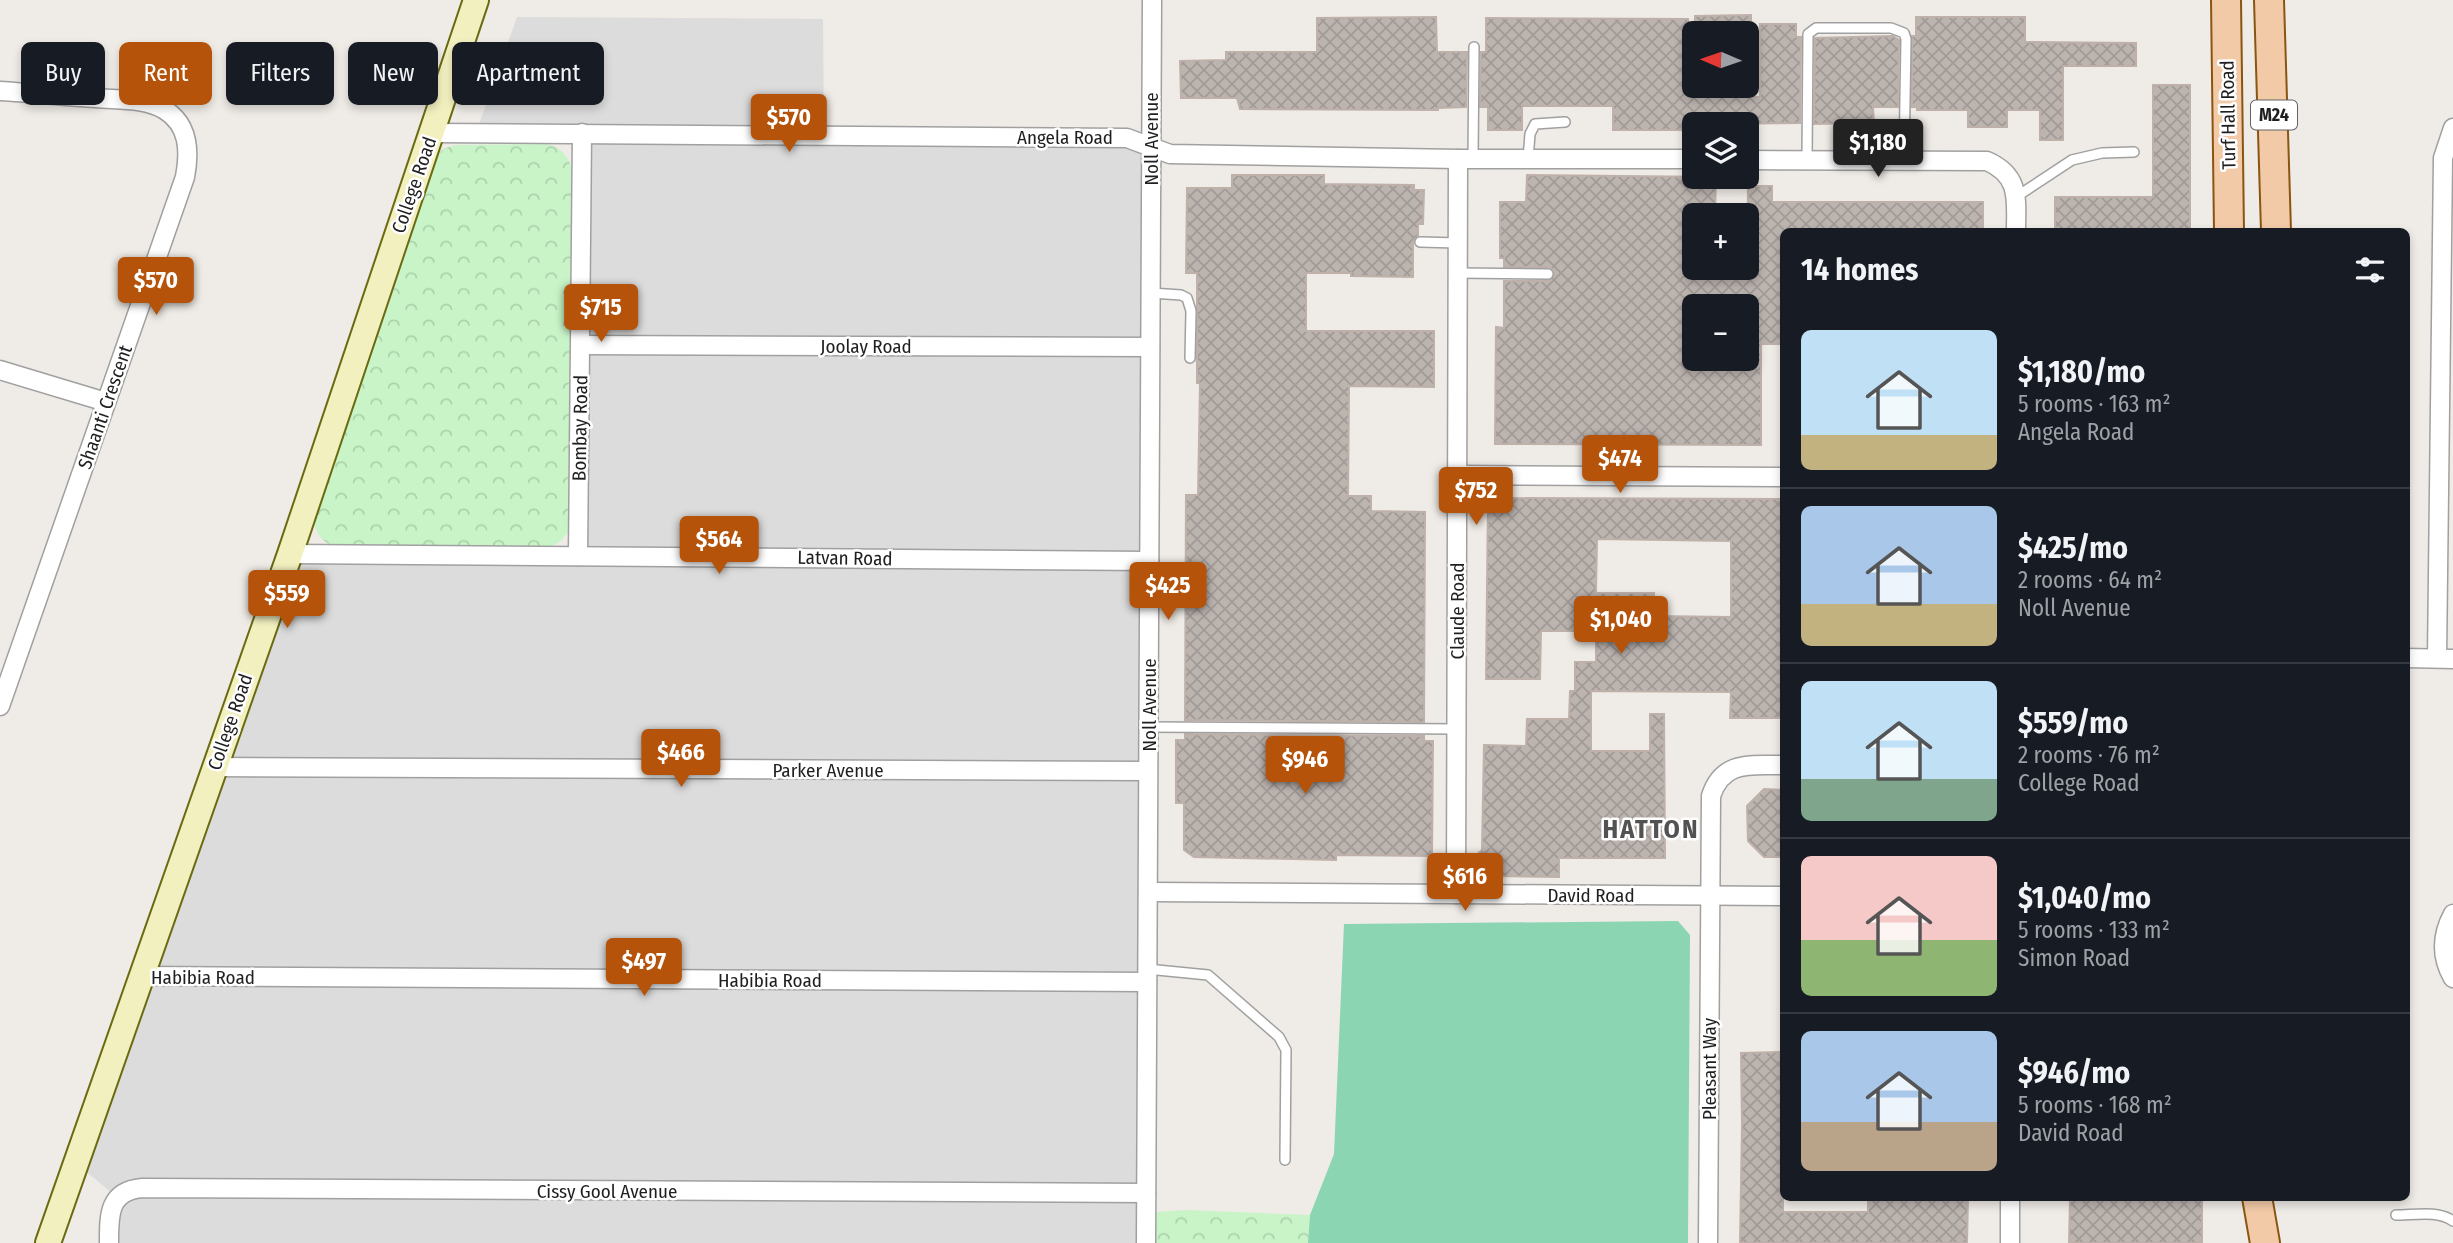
<!DOCTYPE html>
<html lang="en">
<head>
<meta charset="utf-8">
<style>
	body { margin:0; font-family:"Fira Sans Condensed",sans-serif; background:#242831; color:#f1f3f6; height:100vh; display:flex; flex-direction:column; font-size:26px; white-space:nowrap }
	* { box-sizing:border-box; margin:0 }
	p { font-size:23px; color:#9ea1a6 }
	.icon { flex:none; width:38px; height:38px; fill:none; stroke:currentColor; stroke-width:2; stroke-linecap:round; stroke-linejoin:round }
	.map { position:relative; flex:1; overflow:hidden }
	.details { position:absolute; left:1780px; top:228px; width:630px; height:973px; display:flex; flex-direction:column; background:#171b24; border-radius:10px; box-shadow:0 4px 10px #0003 }
	.details>* { flex:none }
	.guide { position:absolute; left:21px; top:42px; width:665px; height:63px; display:flex; gap:14px }
	.needle { width:46px; rotate:272deg }
	.fabs { position:absolute; left:1682px; top:21px; display:grid; gap:14px }
	.fabs a { display:grid; place-items:center; width:77px; height:77px; border-radius:10px; background:#171b24; box-shadow:0 4px 10px #0003; font-size:35px }
	.price { position:absolute; translate:-50% -60px; padding:0 16px; border-radius:7px; background:#b45309; color:#fff; font-size:23px; line-height:46px; filter:drop-shadow(0 2px 4px #0008) }
	.price::after { content:''; position:absolute; left:50%; top:42px; width:21px; height:16px; margin-left:-10px; background:inherit; clip-path:polygon(0 0,100% 0,50% 100%) }
	.price.on { background:#222; color:#fff }
	ul { padding:0; list-style:none }
	li { display:flex; align-items:center; gap:21px; height:175px; padding:0 21px }
	li+li { border-top:2px solid #363941 }
	li span { display:grid; place-items:center; flex:none; width:196px; height:140px; border-radius:10px; color:#555 }
	li>.icon { margin-inline-start:auto }
	span .icon { width:84px; height:84px; fill:#fffc; stroke-width:1 }
	li b { font-size:30px }
	h2 { display:flex; justify-content:space-between; align-items:center; height:84px; padding:0 21px; font-size:30px }
	.tag { padding:0 24px; border-radius:10px; background:#171b24; box-shadow:0 4px 10px #0003; font-size:24px; line-height:63px }
	.tag.on { background:#b45309; color:#fff }
	.map>svg:first-child { display:block }
	.residential { fill:#dddcdc }
	.park { fill:url(#park-crowns) }
	.pitch { fill:#8cd5b2 }
	.building { fill:url(#building-cross-hatch); stroke:#bfb1aa; stroke-width:2; fill-rule:evenodd }
	.lines { fill:none; stroke-linecap:round; stroke-linejoin:round }
	.lane-casing { stroke:#a0a0a0; stroke-width:12 }
	.street-casing { stroke:#a0a0a0; stroke-width:21 }
	.secondary-casing { stroke:#6a6b11; stroke-width:28 }
	.primary-casing { stroke:#8a5510; stroke-width:32 }
	.lane { stroke:#fff; stroke-width:9 }
	.street { stroke:#fff; stroke-width:18 }
	.secondary { stroke:#f3f0c0; stroke-width:24 }
	.primary { stroke:#f2caa8; stroke-width:28 }
	.labels { text-anchor:middle; dominant-baseline:central; stroke-width:5; stroke-linejoin:round; paint-order:stroke }
	.shield { fill:#fff; stroke:#626262; stroke-width:2 }
	.shield-label { font-size:18px; font-weight:bold; fill:#1f1f1f }
	.street-label { font-size:19px; fill:#1f1f1f; stroke:#fff }
	.district-label { font-size:26px; font-weight:bold; letter-spacing:2px; fill:#525252; stroke:#fff }
</style>
</head>
<body>
<div class="map">
<svg width="2453" height="1243" viewBox="0 0 2453 1243">
	<defs>
		<pattern id="park-crowns" width="20" height="18" patternUnits="userSpaceOnUse" patternTransform="scale(1.75)"><rect width="20" height="18" fill="#c9f4c8"/><path d="M2 6a3 3 0 1 1 6 0M12 15a3 3 0 1 1 6 0" fill="none" stroke="#acd1ab"/></pattern>
		<pattern id="building-cross-hatch" width="8" height="8" patternUnits="userSpaceOnUse" patternTransform="scale(1.75)"><rect width="8" height="8" fill="#bcb4af"/><path d="M0 0l8 8M0 8l8-8" fill="none" stroke="#a19a96"/></pattern>
	</defs>
	<rect width="100%" height="100%" fill="#efebe6"/>
	<path class="residential" d="M 517,17 L 823,19 L 824,137 L 1127,139 L 1153,148 L 1147,1243 L 110,1243 L 119,1199 L 76,1163 L 291,556 L 580,557 L 583,134 L 476,133 Z"/>
	<g class="park">
		<path d="M 547,144 C 559,147 566,153 571,166 L 570,529 L 561,541 L 548,548 L 335,547 C 322,541 317,536 314,522 L 435,158 L 443,149 L 455,145 Z"/>
		<path d="M 1186,1210 L 1310,1215 L 1308,1243 L 1156,1243 L 1156,1212 Z"/>
	</g>
	<path class="pitch" d="M 1678,921 L 1690,935 L 1688,1243 L 1308,1243 L 1310,1215 L 1334,1154 L 1344,924 Z"/>
	<g class="building">
		<path d="M 1751,15 L 1751,31 L 1695,31 L 1695,16 Z"/>
		<path d="M 1436,17 L 1437,52 L 1467,52 L 1466,107 L 1438,108 L 1438,110 L 1240,109 L 1237,98 L 1181,98 L 1180,61 L 1226,60 L 1226,52 L 1317,52 L 1317,18 Z"/>
		<path d="M 1916,17 L 2025,17 L 2025,42 L 2136,43 L 2136,66 L 2063,66 L 2063,140 L 2040,140 L 2040,110 L 2007,110 L 2007,127 L 1968,127 L 1968,110 L 1917,110 L 1917,107 L 1912,107 L 1912,36 L 1916,36 Z"/>
		<path d="M 1486,18 L 1688,19 L 1688,86 L 1717,86 L 1717,96 L 1760,97 L 1760,24 L 1796,24 L 1796,37 L 1801,37 L 1800,123 L 1694,124 L 1694,130 L 1613,130 L 1613,106 L 1522,106 L 1522,130 L 1488,130 L 1488,107 L 1480,107 L 1481,52 L 1486,52 Z"/>
		<path d="M 1893,36 L 1899,40 L 1898,107 L 1873,107 L 1874,123 L 1814,124 L 1815,38 Z"/>
		<path d="M 2153,85 L 2190,85 L 2190,231 L 2055,231 L 2055,197 L 2153,197 Z"/>
		<path d="M 1232,175 L 1324,175 L 1324,184 L 1414,185 L 1414,190 L 1424,190 L 1423,224 L 1418,224 L 1418,236 L 1413,241 L 1413,277 L 1351,276 L 1351,273 L 1306,273 L 1306,331 L 1434,331 L 1434,387 L 1349,386 L 1348,496 L 1371,496 L 1371,511 L 1425,512 L 1424,722 L 1185,720 L 1186,495 L 1198,495 L 1200,383 L 1197,383 L 1197,273 L 1186,273 L 1187,188 L 1232,188 Z"/>
		<path d="M 1527,175 L 1716,177 L 1715,215 L 1694,215 L 1694,268 L 1747,268 L 1748,186 L 1772,186 L 1772,202 L 1983,202 L 1983,231 L 1783,231 L 1783,344 L 1761,344 L 1761,445 L 1495,444 L 1496,327 L 1504,328 L 1504,281 L 1548,281 L 1555,275 L 1554,270 L 1549,267 L 1504,267 L 1504,258 L 1500,258 L 1500,202 L 1526,202 ZM 1692,306 L 1746,306 L 1746,359 L 1688,359 L 1688,323 L 1692,323 Z"/>
		<path d="M 1488,498 L 1783,499 L 1783,718 L 1730,718 L 1731,692 L 1591,691 L 1591,751 L 1650,751 L 1650,714 L 1664,714 L 1665,858 L 1559,858 L 1559,877 L 1493,876 L 1474,857 L 1482,850 L 1484,745 L 1526,746 L 1527,719 L 1569,719 L 1570,691 L 1575,691 L 1575,662 L 1596,662 L 1596,631 L 1541,631 L 1540,679 L 1486,679 ZM 1597,539 L 1731,541 L 1731,617 L 1654,616 L 1654,593 L 1596,593 Z"/>
		<path d="M 1185,734 L 1424,736 L 1424,741 L 1433,741 L 1432,856 L 1336,855 L 1336,860 L 1194,857 L 1184,850 L 1184,803 L 1176,803 L 1176,740 L 1185,740 Z"/>
		<path d="M 1764,789 L 1783,790 L 1783,857 L 1764,857 L 1748,841 L 1747,806 Z"/>
		<path d="M 1783,1052 L 1783,1212 L 1868,1212 L 1868,1197 L 1968,1198 L 1967,1243 L 1740,1243 L 1742,1125 L 1741,1053 Z"/>
		<path d="M 2070,1199 L 2202,1199 L 2202,1243 L 2069,1243 Z"/>
	</g>
	<g class="lines">
		<g class="lane-casing">
			<g id="lane">
				<path d="M 1473,159 L 1474,47"/>
				<path d="M 1528,159 L 1530,134 L 1535,124 L 1565,122"/>
				<path d="M 1807,160 L 1808,34 L 1816,28 L 1891,28 L 1904,33 L 1906,39 L 1904,160"/>
				<path d="M 2016,197 L 2072,160 L 2102,153 L 2134,152"/>
				<path d="M 1420,242 L 1458,243"/>
				<path d="M 1458,273 L 1548,274"/>
				<path d="M 1151,293 L 1181,295 L 1187,298 L 1191,311 L 1190,358"/>
				<path d="M 1148,727 L 1457,729"/>
				<path d="M 1147,969 L 1208,975 L 1279,1037 L 1286,1050 L 1285,1160"/>
				<path d="M 2396,1215 C 2414,1215 2438,1210 2453,1221"/>
			</g>
		</g>
		<g class="street-casing">
			<g id="street">
				<path d="M 0,91 C 32,93 64,96 96,98 C 118,100 146,98 165,110 C 189,125 190,151 185,177 L 0,706"/>
				<path d="M 432,133 L 1127,138 L 1170,154 L 1458,159 L 1694,159"/>
				<path d="M 1746,160 L 1987,161 C 2021,176 2016,200 2016,231"/>
				<path d="M 581,345 L 1150,347"/>
				<path d="M 0,370 L 106,402"/>
				<path d="M 1457,475 L 1783,477"/>
				<path d="M 290,554 L 1149,561"/>
				<path d="M 578,556 L 582,133"/>
				<path d="M 2406,658 L 2453,659"/>
				<path d="M 2437,658 L 2443,158 L 2453,128"/>
				<path d="M 214,767 L 1148,771"/>
				<path d="M 1148,892 L 1783,896"/>
				<path d="M 1456,894 L 1458,159"/>
				<path d="M 2453,914 C 2441,936 2441,957 2453,978"/>
				<path d="M 141,976 L 1147,982"/>
				<path d="M 109,1243 C 109,1216 108,1191 142,1188 L 1146,1193"/>
				<path d="M 1146,1243 L 1152,0"/>
				<path d="M 1708,1243 L 1711,796 C 1723,759 1752,766 1783,765"/>
				<path d="M 2010,1243 L 2010,1197"/>
			</g>
		</g>
		<g class="secondary-casing">
			<path id="secondary" d="M 48,1243 L 290,554 L 476,0"/>
		</g>
		<g class="primary-casing">
			<g id="primary">
				<path d="M 2226,0 L 2229,231"/>
				<path d="M 2269,0 L 2276,231"/>
				<path d="M 2257,1197 L 2265,1243"/>
			</g>
		</g>
		<use href="#lane" class="lane"/>
		<use href="#street" class="street"/>
		<use href="#secondary" class="secondary"/>
		<use href="#primary" class="primary"/>
	</g>
	<g class="labels">
		<rect class="shield" x="2251" y="100.5" width="46" height="29" rx="5"/>
		<g class="shield-label">
			<text x="2274" y="115">M24</text>
		</g>
		<g class="street-label">
			<text transform="translate(2228 115) rotate(-91)">Turf Hall Road</text>
			<text x="1065" y="137">Angela Road</text>
			<text transform="translate(1151 139) rotate(-90)">Noll Avenue</text>
			<text transform="translate(414 185) rotate(-71)">College Road</text>
			<text x="866" y="346">Joolay Road</text>
			<text transform="translate(105 407) rotate(-71)">Shaanti Crescent</text>
			<text transform="translate(580 428) rotate(-89)">Bombay Road</text>
			<text transform="translate(845 558) rotate(1)">Latvan Road</text>
			<text transform="translate(1457 611) rotate(-90)">Claude Road</text>
			<text transform="translate(1149 705) rotate(-90)">Noll Avenue</text>
			<text transform="translate(230 722) rotate(-71)">College Road</text>
			<text x="828" y="770">Parker Avenue</text>
			<text x="1591" y="895">David Road</text>
			<text x="203" y="977">Habibia Road</text>
			<text x="770" y="980">Habibia Road</text>
			<text transform="translate(1709 1069) rotate(-90)">Pleasant Way</text>
			<text x="607" y="1191">Cissy Gool Avenue</text>
		</g>
		<g class="district-label">
			<text x="1651" y="829">HATTON</text>
		</g>
	</g>
</svg>
<div class="fabs">
<a><svg class="needle" viewBox="-14 -14 28 28"><path d="M0-13l5 13h-10z" fill="#e53935"/><path d="M0 13l5-13h-10z" fill="#9ea1a6"/></svg></a>
<a><svg class="icon" aria-label="layers" viewBox="0 0 24 24"><path d="M12 4l9 5-9 5-9-5zM3 14l9 5 9-5"/></svg></a>
<a>+</a>
<a>−</a>
</div>
<b class="price" style="left:789px;top:154px">$570</b>
<b class="price on" style="left:1878px;top:179px">$1,180</b>
<b class="price" style="left:156px;top:317px">$570</b>
<b class="price" style="left:601px;top:344px">$715</b>
<b class="price" style="left:1620px;top:495px">$474</b>
<b class="price" style="left:1476px;top:527px">$752</b>
<b class="price" style="left:719px;top:576px">$564</b>
<b class="price" style="left:1168px;top:622px">$425</b>
<b class="price" style="left:287px;top:630px">$559</b>
<b class="price" style="left:1621px;top:656px">$1,040</b>
<b class="price" style="left:681px;top:789px">$466</b>
<b class="price" style="left:1305px;top:796px">$946</b>
<b class="price" style="left:1465px;top:913px">$616</b>
<b class="price" style="left:644px;top:998px">$497</b>
<div class="guide">
<a class="tag">Buy</a>
<a class="tag on">Rent</a>
<a class="tag">Filters</a>
<a class="tag">New</a>
<a class="tag">Apartment</a>
</div>
<section class="details">
<h2>14 homes<svg class="icon" aria-label="filters" viewBox="0 0 24 24"><path d="M4 7h16M4 17h16"/><circle cx="9" cy="7" r="2"/><circle cx="15" cy="17" r="2"/></svg></h2>
<ul>
<li><span style="background:linear-gradient(#bfe0f5 75%,#c2b280 0)"><svg class="icon" aria-label="home" viewBox="0 0 24 24"><path d="M3 11l9-7 9 7M6 9v11h12V9"/></svg></span><div><b>$1,180/mo</b><p>5 rooms · 163 m²</p><p>Angela Road</p></div></li>
<li><span style="background:linear-gradient(#a9c7e8 70%,#c2b280 0)"><svg class="icon" aria-label="home" viewBox="0 0 24 24"><path d="M3 11l9-7 9 7M6 9v11h12V9"/></svg></span><div><b>$425/mo</b><p>2 rooms · 64 m²</p><p>Noll Avenue</p></div></li>
<li><span style="background:linear-gradient(#bfe0f5 70%,#7fa58c 0)"><svg class="icon" aria-label="home" viewBox="0 0 24 24"><path d="M3 11l9-7 9 7M6 9v11h12V9"/></svg></span><div><b>$559/mo</b><p>2 rooms · 76 m²</p><p>College Road</p></div></li>
<li><span style="background:linear-gradient(#f6c9c9 60%,#8fb573 0)"><svg class="icon" aria-label="home" viewBox="0 0 24 24"><path d="M3 11l9-7 9 7M6 9v11h12V9"/></svg></span><div><b>$1,040/mo</b><p>5 rooms · 133 m²</p><p>Simon Road</p></div></li>
<li><span style="background:linear-gradient(#a9c7e8 65%,#b9a48a 0)"><svg class="icon" aria-label="home" viewBox="0 0 24 24"><path d="M3 11l9-7 9 7M6 9v11h12V9"/></svg></span><div><b>$946/mo</b><p>5 rooms · 168 m²</p><p>David Road</p></div></li>
</ul>
</section>
</div>
</body>
</html>
